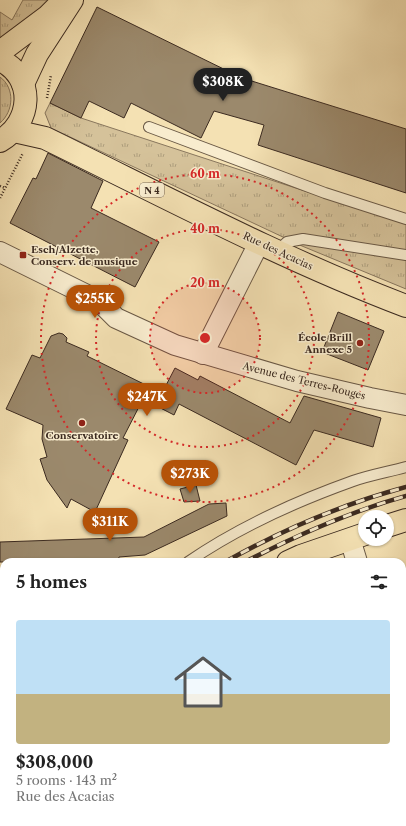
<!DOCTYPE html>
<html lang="en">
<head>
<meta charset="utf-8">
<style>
	body { margin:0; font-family:"Libre Caslon Text",serif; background:#f2f2f2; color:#222; height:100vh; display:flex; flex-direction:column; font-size:15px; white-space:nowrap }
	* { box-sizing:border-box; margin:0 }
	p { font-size:13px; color:#767676 }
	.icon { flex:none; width:22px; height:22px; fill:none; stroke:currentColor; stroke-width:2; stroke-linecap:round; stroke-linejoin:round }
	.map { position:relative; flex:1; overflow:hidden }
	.sheet { position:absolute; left:0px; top:558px; width:406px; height:268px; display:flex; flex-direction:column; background:#fff; border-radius:12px 12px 0 0; box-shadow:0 1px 3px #0004 }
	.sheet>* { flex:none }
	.tools { position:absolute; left:358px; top:510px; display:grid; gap:8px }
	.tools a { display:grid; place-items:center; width:36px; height:36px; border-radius:50%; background:#fff; box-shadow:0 1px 3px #0004; font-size:20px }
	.price { position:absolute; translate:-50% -34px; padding:0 9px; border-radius:14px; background:#b45309; color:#fff; font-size:13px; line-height:26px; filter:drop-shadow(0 1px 2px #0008) }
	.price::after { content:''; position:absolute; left:50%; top:24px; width:12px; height:9px; margin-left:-6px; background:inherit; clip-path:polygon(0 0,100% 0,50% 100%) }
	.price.active { background:#222; color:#fff }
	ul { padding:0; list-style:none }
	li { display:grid; align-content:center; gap:8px; height:212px; padding:0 16px }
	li+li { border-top:1px solid #e0e0e0 }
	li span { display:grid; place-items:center; height:124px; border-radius:4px; color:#555 }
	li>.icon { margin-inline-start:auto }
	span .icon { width:72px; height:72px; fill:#fffc; stroke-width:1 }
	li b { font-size:17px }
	h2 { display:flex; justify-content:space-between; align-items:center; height:48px; padding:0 16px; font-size:17px }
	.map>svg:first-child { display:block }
	.grass { fill:url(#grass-tufts); stroke:#88765d }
	.building { fill:#9b896c; stroke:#3b2a20 }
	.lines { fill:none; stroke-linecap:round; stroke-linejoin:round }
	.service-casing { stroke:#695845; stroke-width:12 }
	.minor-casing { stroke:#695845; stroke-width:22 }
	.primary-casing { stroke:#3b2a20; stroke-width:24 }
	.path { stroke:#3b2a20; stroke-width:2.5; stroke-dasharray:1 2; stroke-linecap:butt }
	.service { stroke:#f8ecce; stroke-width:10 }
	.minor { stroke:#f8ecce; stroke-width:20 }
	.primary { stroke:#f4e1b3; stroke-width:22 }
	.rail-casing { stroke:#3b2a20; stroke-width:4.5 }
	.rail { stroke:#f8ecce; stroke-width:3; stroke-dasharray:9; stroke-linecap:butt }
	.ring { fill:none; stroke:#d62828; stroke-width:2; stroke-dasharray:2 4 }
	.poi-dot { fill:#8f2418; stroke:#f8ecce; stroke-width:1.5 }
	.labels { text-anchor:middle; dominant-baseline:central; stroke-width:3; stroke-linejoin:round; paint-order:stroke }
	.shield { fill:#f8ecce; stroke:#746454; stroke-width:1 }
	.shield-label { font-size:9px; font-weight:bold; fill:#3b2a20 }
	.poi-label { font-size:10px; font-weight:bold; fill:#3b2a20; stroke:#f8ecce; text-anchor:start }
	.street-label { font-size:10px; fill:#3b2a20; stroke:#f8ecce }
	.centre { fill:#d62828; stroke:#f8ecce; stroke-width:2 }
	.ring-label { font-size:12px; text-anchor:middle; font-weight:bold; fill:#d62828; stroke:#f8ecce; stroke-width:3; stroke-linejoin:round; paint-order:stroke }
</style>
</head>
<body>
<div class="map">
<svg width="406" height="826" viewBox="0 0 406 826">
	<defs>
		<pattern id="grass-tufts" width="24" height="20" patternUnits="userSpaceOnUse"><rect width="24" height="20" fill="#d5c29a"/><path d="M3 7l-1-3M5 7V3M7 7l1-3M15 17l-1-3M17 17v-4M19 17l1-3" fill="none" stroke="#ae9e7d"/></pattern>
	</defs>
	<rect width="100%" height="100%" fill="#f4e1b3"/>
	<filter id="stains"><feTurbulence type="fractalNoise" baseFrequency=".005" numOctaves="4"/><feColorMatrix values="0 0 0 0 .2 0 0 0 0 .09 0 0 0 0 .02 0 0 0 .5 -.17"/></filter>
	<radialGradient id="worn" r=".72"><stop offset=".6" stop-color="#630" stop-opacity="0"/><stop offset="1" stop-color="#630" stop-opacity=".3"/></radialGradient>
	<g class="grass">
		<path d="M 23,0 L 62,0 L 0,52 L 0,12 L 12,20 Z"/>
		<path d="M 0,77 C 15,88 14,111 0,123 Z"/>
		<path d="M 50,103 L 81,118 L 406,224 L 406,289 L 302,246 L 51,128 L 45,113 Z"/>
	</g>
	<g class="building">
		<path d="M 97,7 L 242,78 L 406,129 L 406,193 L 258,145 L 264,125 L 214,111 L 201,138 L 131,103 L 124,118 L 89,101 L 81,118 L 50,103 Z"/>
		<path d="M 48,153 L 103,181 L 91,208 L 159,242 L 135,287 L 10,223 L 33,178 L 36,179 Z"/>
		<path d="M 338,312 L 384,331 L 368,370 L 322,352 Z"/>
		<path d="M 59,333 L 63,334 L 67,338 L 66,342 L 89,352 L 87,356 L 162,393 L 175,368 L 198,380 L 200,376 L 290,423 L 304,396 L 381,418 L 373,447 L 314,430 L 296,465 L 179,404 L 174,415 L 143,399 L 123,438 L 128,440 L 95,512 L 71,499 L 67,508 L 47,480 L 40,459 L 47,457 L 42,439 L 43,425 L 6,409 L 32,355 L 40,358 L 51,336 Z"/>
		<path d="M 196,485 L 200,501 L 184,502 L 180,489 Z"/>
		<path d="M 226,503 L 227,516 L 145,555 L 119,557 L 118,561 L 106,562 L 0,562 L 0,542 L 144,537 L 209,504 Z"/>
	</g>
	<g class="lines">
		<g class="service-casing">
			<g id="service">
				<path d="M 149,127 L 325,193 L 406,219"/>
				<path d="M 277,251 L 287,242 L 303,239 L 406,255"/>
				<path d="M 188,562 C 236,529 297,501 353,481 C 370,475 388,472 406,467"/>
				<path d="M 0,722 L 4,717"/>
			</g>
		</g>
		<g class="minor-casing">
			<g id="minor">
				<path d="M 0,252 L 99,301 L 116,318 L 175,345 L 297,381 L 370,398 L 406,405"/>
				<path d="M 203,354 L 259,243"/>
				<path d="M 350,539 L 357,562"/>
				<path d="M 402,767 L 406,767"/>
				<path d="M 372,822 L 372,826"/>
			</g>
		</g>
		<g class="primary-casing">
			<g id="primary">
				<path d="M 0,52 L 48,16 L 60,4"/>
				<path d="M 0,60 C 36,77 32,123 0,141"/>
				<path d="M 23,84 L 37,54 L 72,0"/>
				<path d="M 14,131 L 45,138 C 164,196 282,259 406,306"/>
				<path d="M 387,526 L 406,520"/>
				<path d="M 288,562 L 301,556 L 365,534"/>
				<path d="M 0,791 L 4,786"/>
			</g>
		</g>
		<g class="path">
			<path d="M 47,98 L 51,75"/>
			<path d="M 0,186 L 5,188"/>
			<path d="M 0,198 L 23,153"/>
		</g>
		<use href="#service" class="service"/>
		<use href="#minor" class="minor"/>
		<use href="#primary" class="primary"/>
		<g class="rail-casing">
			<g id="rail">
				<path d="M 225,562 C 282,530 343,504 406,487"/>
				<path d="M 245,562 C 297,535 349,512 406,496"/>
				<path d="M 0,748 L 4,743"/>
				<path d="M 0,763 L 4,758"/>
			</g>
		</g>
		<use href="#rail" class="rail"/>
	</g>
	<circle cx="205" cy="338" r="55" fill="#d62828" fill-opacity=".12"/>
	<g class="ring">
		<circle cx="205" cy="338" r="55"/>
		<circle cx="205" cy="338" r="109"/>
		<circle cx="205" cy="338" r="164"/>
	</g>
	<g class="poi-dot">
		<rect x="19" y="251" width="8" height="8" rx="2"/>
		<circle cx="360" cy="343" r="4"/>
		<circle cx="82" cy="423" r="4"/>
	</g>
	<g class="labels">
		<rect class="shield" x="140" y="183" width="24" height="14" rx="3"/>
		<g class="shield-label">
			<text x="152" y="190">N 4</text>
		</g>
		<g class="poi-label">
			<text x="31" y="249">Esch/Alzette,<tspan x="31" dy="12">Conserv. de musique</tspan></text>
			<text x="352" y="337" text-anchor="end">École Brill<tspan x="352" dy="12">Annexe 5</tspan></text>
			<text x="82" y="435" text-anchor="middle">Conservatoire</text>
		</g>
		<g class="street-label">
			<text transform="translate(278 251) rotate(25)">Rue des Acacias</text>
			<text transform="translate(304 381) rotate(14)">Avenue des Terres-Rouges</text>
		</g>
	</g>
	<circle cx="205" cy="338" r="6" class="centre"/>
	<g class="ring-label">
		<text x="205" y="178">60 m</text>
		<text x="205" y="233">40 m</text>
		<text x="205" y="287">20 m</text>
	</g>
	<rect width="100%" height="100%" filter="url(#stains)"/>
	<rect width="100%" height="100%" fill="url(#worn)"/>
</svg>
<div class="tools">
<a><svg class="icon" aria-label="locate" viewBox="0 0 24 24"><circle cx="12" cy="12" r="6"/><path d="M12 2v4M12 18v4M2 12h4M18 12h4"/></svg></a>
</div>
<b class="price active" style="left:223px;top:102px">$308K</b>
<b class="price" style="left:95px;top:319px">$255K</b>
<b class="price" style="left:147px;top:417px">$247K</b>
<b class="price" style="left:190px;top:494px">$273K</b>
<b class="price" style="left:110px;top:542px">$311K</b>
<section class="sheet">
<h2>5 homes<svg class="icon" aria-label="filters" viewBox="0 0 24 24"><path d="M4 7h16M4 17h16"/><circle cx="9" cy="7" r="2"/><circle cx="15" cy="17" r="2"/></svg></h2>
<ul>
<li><span style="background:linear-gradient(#bfe0f5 60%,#c2b280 0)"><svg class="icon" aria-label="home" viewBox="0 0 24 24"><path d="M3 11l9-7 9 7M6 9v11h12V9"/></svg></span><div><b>$308,000</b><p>5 rooms · 143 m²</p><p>Rue des Acacias</p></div></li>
</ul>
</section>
</div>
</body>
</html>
